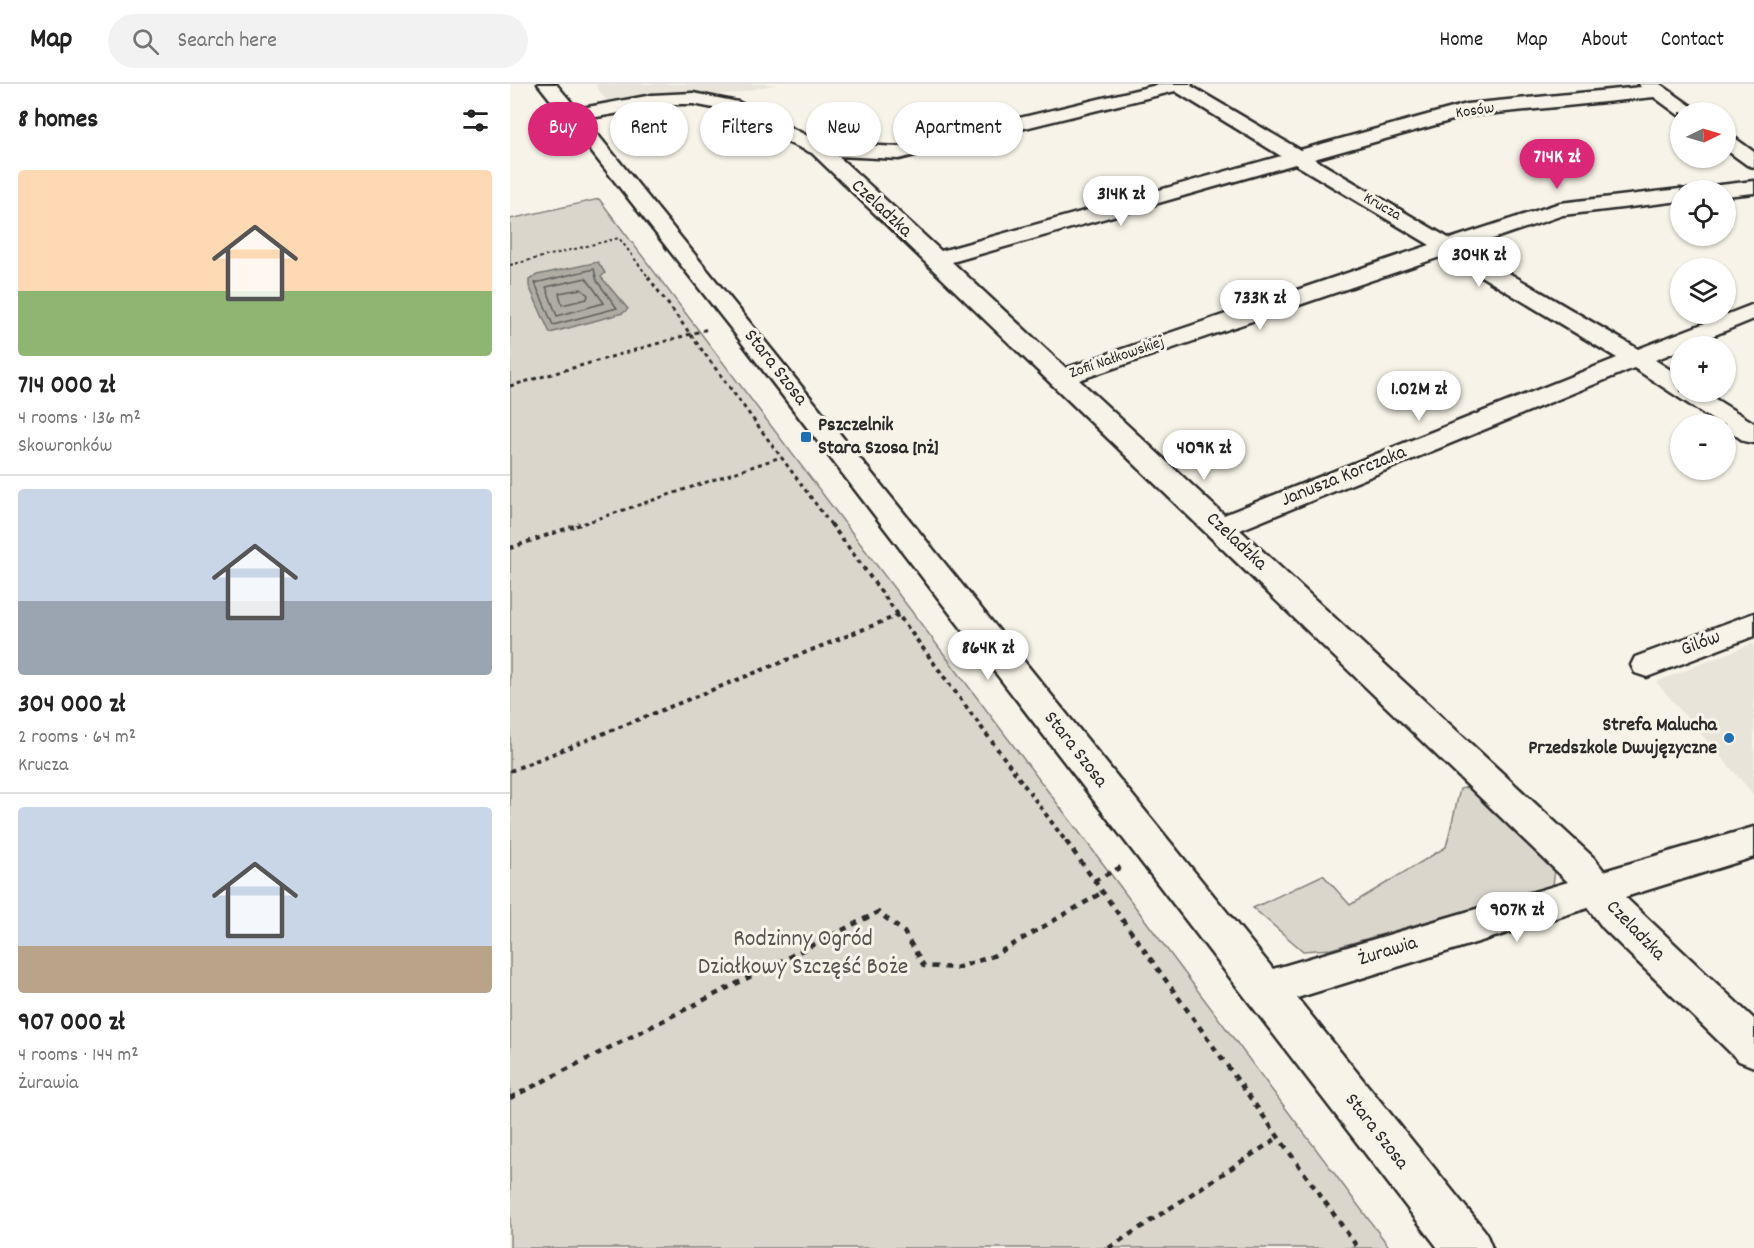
<!DOCTYPE html>
<html lang="en">
<head>
<meta charset="utf-8">
<style>
	body { margin:0; font-family:Dekko,sans-serif; background:#f2f2f2; color:#222; height:100vh; display:flex; flex-direction:column; font-size:22px; white-space:nowrap }
	* { box-sizing:border-box; margin:0 }
	p { font-size:20px; color:#767676 }
	.icon { flex:none; width:33px; height:33px; fill:none; stroke:currentColor; stroke-width:2; stroke-linecap:round; stroke-linejoin:round }
	.map { position:relative; flex:1; overflow:hidden }
	.sheet { display:flex; flex-direction:column; background:#fff; width:510px }
	.sheet>* { flex:none }
	.hud { position:absolute; left:18px; top:18px; width:570px; height:54px; display:flex; gap:12px }
	.needle { width:39px; rotate:85deg }
	.tools { position:absolute; left:1160px; top:18px; display:grid; gap:12px }
	.tools a { display:grid; place-items:center; width:66px; height:66px; border-radius:50%; background:#fff; box-shadow:0 2px 4px #0004; font-size:30px }
	.price { position:absolute; translate:-50% -51px; padding:0 14px; border-radius:21px; background:#fff; color:#222; font-size:20px; line-height:39px; filter:drop-shadow(0 2px 3px #0008) }
	.price::after { content:''; position:absolute; left:50%; top:36px; width:18px; height:14px; margin-left:-9px; background:inherit; clip-path:polygon(0 0,100% 0,50% 100%) }
	.price.on { background:#db2777; color:#fff }
	ul { padding:0; list-style:none }
	li { display:grid; align-content:center; gap:12px; height:318px; padding:0 18px }
	li+li { border-top:2px solid #e0e0e0 }
	li span { display:grid; place-items:center; height:186px; border-radius:6px; color:#555 }
	li>.icon { margin-inline-start:auto }
	span .icon { width:108px; height:108px; fill:#fffc; stroke-width:1 }
	li b { font-size:26px }
	h2 { display:flex; justify-content:space-between; align-items:center; height:72px; padding:0 18px; font-size:26px }
	.chip { padding:0 21px; border-radius:27px; background:#fff; box-shadow:0 2px 4px #0004; font-size:21px; line-height:54px }
	.chip.on { background:#db2777; color:#fff }
	header { display:flex; align-items:center; gap:36px; box-sizing:border-box; height:84px; padding:0 30px; background:#fff; border-bottom:2px solid #e0e0e0 }
	header strong { font-size:28px }
	nav { display:flex; gap:33px; margin-inline-start:auto; font-size:21px }
	.search { width:420px; height:54px; background:#f2f2f2; display:flex; align-items:center; gap:15px; box-sizing:border-box; padding:0 21px; border-radius:33px; color:#767676; font-size:22px }
	main { display:flex; flex:1; min-height:0 }
	.map>svg:first-child { display:block }
	.built { fill:#e8e4da }
	.green { fill:#dad6cc; stroke:#82807c; stroke-width:1.5 }
	.water { fill:#afaca4; stroke:#7a7874; stroke-width:1.5 }
	.lines { fill:none; stroke-linecap:round; stroke-linejoin:round }
	.shore { stroke:#605f5b; stroke-width:1.5 }
	.street-casing { stroke:#2b2b2b; stroke-width:5 }
	.path-far3 { stroke:#2b2b2b; stroke-width:2; stroke-dasharray:3 3; stroke-linecap:butt }
	.path-far2 { stroke:#2b2b2b; stroke-width:3; stroke-dasharray:4 4; stroke-linecap:butt }
	.path-far1 { stroke:#2b2b2b; stroke-width:4; stroke-dasharray:4.5 4.5; stroke-linecap:butt }
	.path { stroke:#2b2b2b; stroke-width:4.5; stroke-dasharray:6 6; stroke-linecap:butt }
	.street { fill:#f7f3e8; fill-rule:evenodd }
	.poi-dot { fill:#1f6fb2; stroke:#f7f3e8; stroke-width:2 }
	.labels { text-anchor:middle; dominant-baseline:central; stroke-width:6; stroke-linejoin:round; paint-order:stroke }
	.far-street-label { font-size:16px; fill:#2b2b2b; stroke:#f7f3e8 }
	.street-label { font-size:20px; fill:#2b2b2b; stroke:#f7f3e8 }
	.poi-label { font-size:20px; font-weight:bold; fill:#2b2b2b; stroke:#f7f3e8; text-anchor:start }
	.near-park-label { font-size:24px; fill:#575653; stroke:#f7f3e8 }
</style>
</head>
<body>
<header>
<strong>Map</strong>
<div class="search"><svg class="icon" aria-label="search" viewBox="0 0 24 24"><circle cx="10" cy="10" r="6"/><path d="M15 15l6 6"/></svg>Search here</div>
<nav><a>Home</a><a>Map</a><a>About</a><a>Contact</a></nav>
</header>
<main>
<section class="sheet">
<h2>8 homes<svg class="icon" aria-label="filters" viewBox="0 0 24 24"><path d="M4 7h16M4 17h16"/><circle cx="9" cy="7" r="2"/><circle cx="15" cy="17" r="2"/></svg></h2>
<ul>
<li><span style="background:linear-gradient(#ffd9b3 65%,#8fb573 0)"><svg class="icon" aria-label="home" viewBox="0 0 24 24"><path d="M3 11l9-7 9 7M6 9v11h12V9"/></svg></span><div><b>714 000 zł</b><p>4 rooms · 136 m²</p><p>Skowronków</p></div></li>
<li><span style="background:linear-gradient(#c9d6e8 60%,#9aa5b1 0)"><svg class="icon" aria-label="home" viewBox="0 0 24 24"><path d="M3 11l9-7 9 7M6 9v11h12V9"/></svg></span><div><b>304 000 zł</b><p>2 rooms · 64 m²</p><p>Krucza</p></div></li>
<li><span style="background:linear-gradient(#c9d6e8 75%,#b9a48a 0)"><svg class="icon" aria-label="home" viewBox="0 0 24 24"><path d="M3 11l9-7 9 7M6 9v11h12V9"/></svg></span><div><b>907 000 zł</b><p>4 rooms · 144 m²</p><p>Żurawia</p></div></li>
</ul>
</section>
<div class="map">
<svg width="1244" height="1164" viewBox="0 0 1244 1164">
	<rect width="100%" height="100%" fill="#f7f3e8"/>
	<filter id="ink" filterUnits="userSpaceOnUse"><feTurbulence type="fractalNoise" baseFrequency=".0167" numOctaves="2"/><feDisplacementMap in="SourceGraphic" scale="12" xChannelSelector="R" yChannelSelector="G"/><feConvolveMatrix kernelMatrix="1 2 1 2 8 2 1 2 1" color-interpolation-filters="sRGB"/></filter>
	<g filter="url(#ink)">
		<g class="built">
			<path d="M 85,0 L 267,0 L 227,9 L 99,21 Z"/>
			<path d="M 1244,559 L 1244,711 L 1146,598 Z"/>
		</g>
		<g class="green">
			<path d="M 89,115 L 600,789 L 880,1164 L 0,1164 L 0,135 Z"/>
			<path d="M 961,702 L 1045,785 L 1043,801 L 821,865 L 793,867 L 743,824 L 813,791 L 840,821 L 936,763 L 950,705 Z"/>
		</g>
		<path class="water" d="M 88,178 L 95,189 L 91,193 L 118,225 L 113,229 L 40,249 L 19,202 L 19,196 L 27,191 Z"/>
		<g class="lines">
			<g class="shore">
				<path d="M 84,185 L 87,197 L 107,224 L 43,241 L 25,199 Z"/>
				<path d="M 76,194 L 94,219 L 47,232 L 36,203 Z"/>
				<path d="M 71,205 L 78,211 L 77,215 L 52,221 L 49,209 Z"/>
			</g>
			<g class="street-casing">
				<g id="street">
					<path d="M 28,0 L 46,0 L 67,25 L 142,11 L 183,9 L 228,18 L 312,59 L 389,63 L 651,0 L 682,0 L 681,2 L 790,66 L 957,20 L 1131,3 L 1129,0 L 1150,0 L 1184,24 L 1186,28 L 1170,28 L 1170,32 L 1144,13 L 957,32 L 804,75 L 940,155 L 1050,119 L 1170,105 L 1177,106 L 1170,106 L 1170,117 L 1053,131 L 956,164 L 1128,265 L 1244,220 L 1244,235 L 1178,262 L 1170,262 L 1170,266 L 1145,276 L 1170,292 L 1170,308 L 1194,308 L 1244,339 L 1244,359 L 1234,357 L 1215,344 L 1215,340 L 1209,340 L 1124,284 L 730,446 L 1084,774 L 1094,787 L 1244,743 L 1244,773 L 1115,813 L 1244,935 L 1244,983 L 1229,977 L 1093,844 L 1078,824 L 787,914 L 975,1147 L 982,1164 L 928,1164 L 219,242 ZM 665,7 L 771,72 L 431,167 L 328,72 L 389,75 ZM 162,20 L 183,20 L 214,26 L 263,52 L 302,69 L 1058,798 L 763,885 L 75,35 ZM 785,80 L 920,161 L 556,284 L 442,178 ZM 936,171 L 1107,274 L 714,431 L 569,296 Z"/>
					<path d="M 1215,50 L 1222,52 L 1244,68 L 1244,83 L 1237,81 L 1215,65 Z"/>
					<path d="M 1244,97 L 1244,109 L 1215,112 L 1215,106 L 1199,106 L 1202,102 Z"/>
					<path d="M 1244,529 L 1244,552 L 1137,593 L 1125,589 L 1121,581 L 1125,573 Z"/>
				</g>
			</g>
			<path class="path-far3" d="M 0,181 L 109,154 L 139,194"/>
			<g class="path-far2">
				<path d="M 138,193 L 322,442"/>
				<path d="M 0,302 L 198,245"/>
				<path d="M 66,442 L 271,373"/>
			</g>
			<g class="path-far1">
				<path d="M 321,440 L 557,759"/>
				<path d="M 0,464 L 70,440"/>
				<path d="M 0,687 L 389,531"/>
			</g>
			<g class="path">
				<path d="M 556,757 L 848,1164"/>
				<path d="M 584,797 L 611,783"/>
				<path d="M 0,1014 L 368,828 L 394,848 L 414,882 L 446,884 L 483,872 L 593,808"/>
				<path d="M 599,1164 L 769,1053"/>
			</g>
			<use href="#street" class="street"/>
		</g>
	</g>
	<g class="poi-dot">
		<rect x="290" y="347" width="12" height="12" rx="3"/>
		<circle cx="1219" cy="654" r="6"/>
	</g>
	<g class="labels">
		<g class="far-street-label">
			<text transform="translate(965 27) rotate(-8)">Kosów</text>
			<text transform="translate(872 123) rotate(30)">Krucza</text>
			<text transform="translate(607 274) rotate(-19)">Zofii Nałkowskiej</text>
		</g>
		<g class="street-label">
			<text transform="translate(371 125) rotate(43)">Czeladzka</text>
			<text transform="translate(265 284) rotate(52)">Stara Szosa</text>
			<text transform="translate(834 393) rotate(-22)">Janusza Korczaka</text>
			<text transform="translate(726 458) rotate(43)">Czeladzka</text>
			<text transform="translate(1191 560) rotate(-21)">Gilów</text>
			<text transform="translate(565 666) rotate(52)">Stara Szosa</text>
			<text transform="translate(1125 847) rotate(46)">Czeladzka</text>
			<text transform="translate(878 868) rotate(-17)">Żurawia</text>
			<text transform="translate(866 1048) rotate(52)">Stara Szosa</text>
		</g>
		<g class="poi-label">
			<text x="308" y="342">Pszczelnik<tspan x="308" dy="23">Stara Szosa [nż]</tspan></text>
			<text x="1207" y="642" text-anchor="end">Strefa Malucha<tspan x="1207" dy="23">Przedszkole Dwujęzyczne</tspan></text>
		</g>
		<g class="near-park-label">
			<text x="293" y="856">Rodzinny Ogród<tspan x="293" dy="28">Działkowy Szczęść Boże</tspan></text>
		</g>
	</g>
</svg>
<div class="tools">
<a><svg class="needle" viewBox="-14 -14 28 28"><path d="M0-13l5 13h-10z" fill="#e53935"/><path d="M0 13l5-13h-10z" fill="#767676"/></svg></a>
<a><svg class="icon" aria-label="locate" viewBox="0 0 24 24"><circle cx="12" cy="12" r="6"/><path d="M12 2v4M12 18v4M2 12h4M18 12h4"/></svg></a>
<a><svg class="icon" aria-label="layers" viewBox="0 0 24 24"><path d="M12 4l9 5-9 5-9-5zM3 14l9 5 9-5"/></svg></a>
<a>+</a>
<a>−</a>
</div>
<b class="price on" style="left:1047px;top:106px">714K zł</b>
<b class="price" style="left:611px;top:143px">314K zł</b>
<b class="price" style="left:969px;top:204px">304K zł</b>
<b class="price" style="left:750px;top:247px">733K zł</b>
<b class="price" style="left:909px;top:338px">1.02M zł</b>
<b class="price" style="left:694px;top:397px">409K zł</b>
<b class="price" style="left:478px;top:597px">864K zł</b>
<b class="price" style="left:1007px;top:859px">907K zł</b>
<div class="hud">
<a class="chip on">Buy</a>
<a class="chip">Rent</a>
<a class="chip">Filters</a>
<a class="chip">New</a>
<a class="chip">Apartment</a>
</div>
</div>
</main>
</body>
</html>
